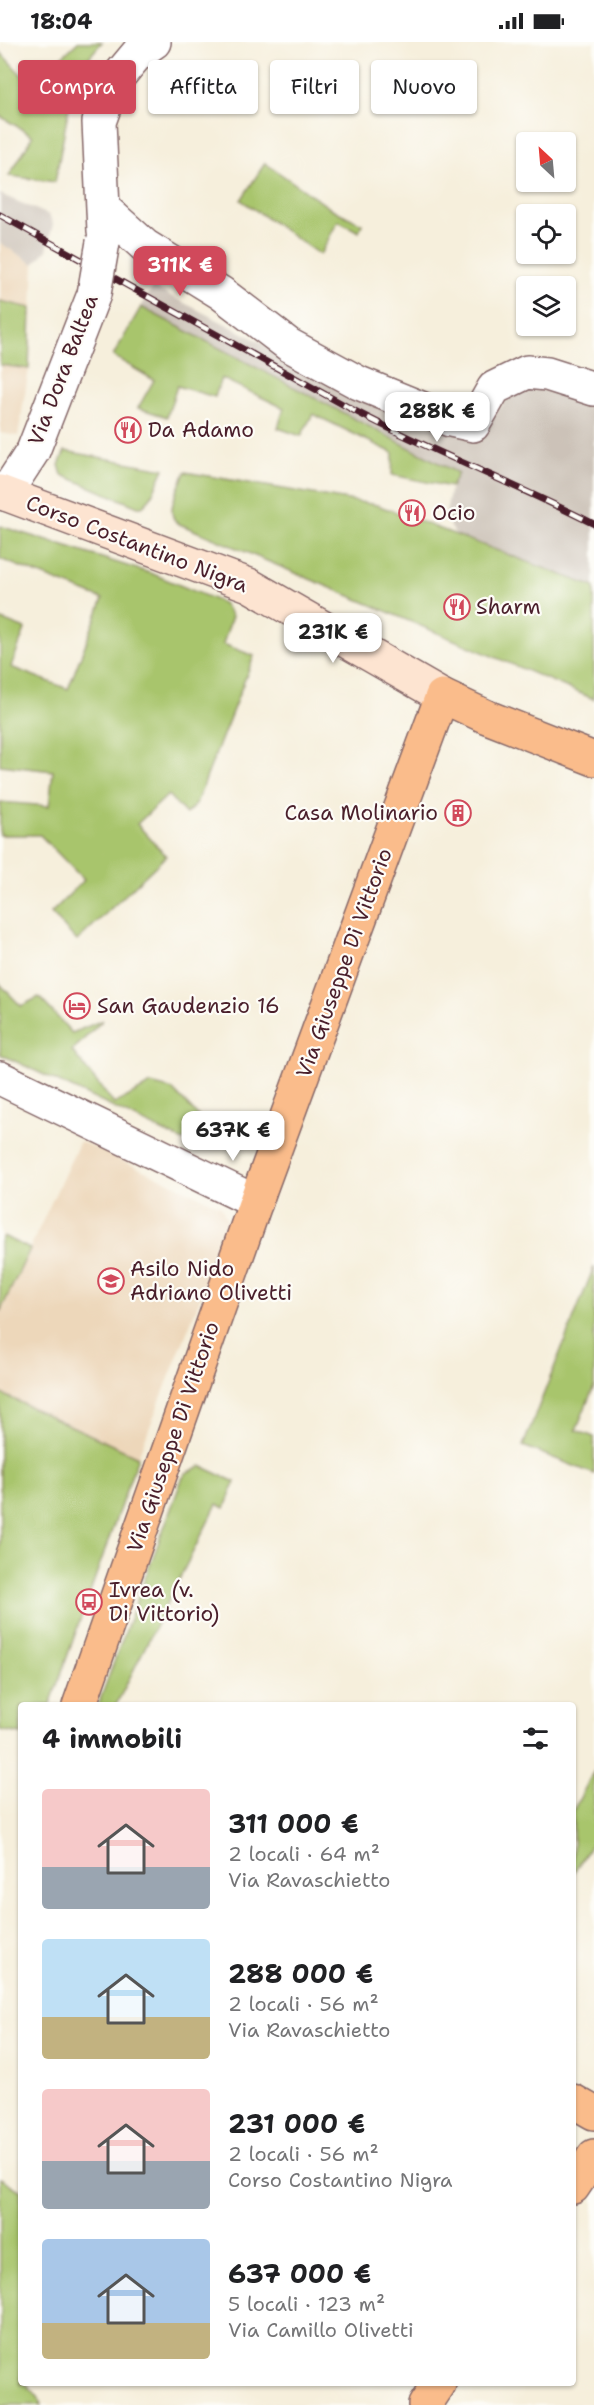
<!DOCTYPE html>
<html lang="it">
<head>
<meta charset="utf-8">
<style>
	body { margin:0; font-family:"Shantell Sans",sans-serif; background:#f2f2f2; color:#202124; height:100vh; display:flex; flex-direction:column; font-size:22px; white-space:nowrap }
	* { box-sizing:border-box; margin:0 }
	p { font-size:20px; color:#757577 }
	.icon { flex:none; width:33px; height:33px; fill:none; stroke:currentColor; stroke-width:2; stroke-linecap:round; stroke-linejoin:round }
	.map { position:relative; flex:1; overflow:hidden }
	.panel { position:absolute; left:18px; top:1660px; width:558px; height:684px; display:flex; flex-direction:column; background:#fff; border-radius:6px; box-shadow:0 2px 4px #0004 }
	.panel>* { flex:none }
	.guide { position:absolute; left:18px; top:18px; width:558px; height:54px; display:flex; gap:12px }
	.needle { width:39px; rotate:334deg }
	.fabs { position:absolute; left:516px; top:90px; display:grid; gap:12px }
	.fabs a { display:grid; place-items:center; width:60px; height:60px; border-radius:6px; background:#fff; box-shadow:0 2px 4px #0004; font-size:30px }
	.price { position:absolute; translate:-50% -51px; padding:0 14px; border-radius:12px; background:#fff; color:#222; font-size:20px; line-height:39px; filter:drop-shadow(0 2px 3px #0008) }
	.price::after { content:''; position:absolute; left:50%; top:36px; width:18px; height:14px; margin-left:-9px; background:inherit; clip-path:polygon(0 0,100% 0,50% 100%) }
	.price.current { background:#d1495b; color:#fff }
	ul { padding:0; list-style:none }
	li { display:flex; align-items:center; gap:18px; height:150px; padding:0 24px }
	li span { display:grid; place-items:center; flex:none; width:168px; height:120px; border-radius:6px; color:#555 }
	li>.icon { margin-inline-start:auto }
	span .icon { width:72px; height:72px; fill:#fffc; stroke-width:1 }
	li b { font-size:26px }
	h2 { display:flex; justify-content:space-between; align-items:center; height:72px; padding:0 24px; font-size:26px }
	.pill { padding:0 21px; border-radius:6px; background:#fff; box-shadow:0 2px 4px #0004; font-size:21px; line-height:54px }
	.pill.current { background:#d1495b; color:#fff }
	.status { display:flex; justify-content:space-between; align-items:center; height:42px; padding:0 30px; background:#fff; direction:ltr }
	.status svg { height:16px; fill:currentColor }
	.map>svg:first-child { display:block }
	.built { fill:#edd7ba }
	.industrial { fill:#ccc2b8 }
	.green { fill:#a8c56c; stroke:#79724c; stroke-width:1.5 }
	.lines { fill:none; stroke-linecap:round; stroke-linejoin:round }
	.minor-casing { stroke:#866869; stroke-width:36 }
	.secondary-casing { stroke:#866869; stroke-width:36 }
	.primary-casing { stroke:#866869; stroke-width:36 }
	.minor { stroke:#fff; stroke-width:33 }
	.secondary { stroke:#fde4d1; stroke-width:33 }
	.primary { stroke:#fabc8b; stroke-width:33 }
	.rail-casing { stroke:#4a1f2b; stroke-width:7 }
	.rail { stroke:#fdfcf7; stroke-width:4.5; stroke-dasharray:14; stroke-linecap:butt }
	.minor-bridge-casing { stroke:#866869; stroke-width:36; stroke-linecap:butt }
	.minor-bridge { stroke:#fff; stroke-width:33 }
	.labels { text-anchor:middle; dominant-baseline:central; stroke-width:4.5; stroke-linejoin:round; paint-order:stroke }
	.street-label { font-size:21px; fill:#4a1f2b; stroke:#fdfcf7 }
	.poi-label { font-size:21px; fill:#4a1f2b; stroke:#fdfcf7; text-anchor:start }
</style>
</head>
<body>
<div class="status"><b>18:04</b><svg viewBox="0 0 49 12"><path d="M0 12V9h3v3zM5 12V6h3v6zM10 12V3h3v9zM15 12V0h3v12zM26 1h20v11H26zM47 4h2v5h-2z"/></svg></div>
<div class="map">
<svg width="594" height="2363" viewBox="0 0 594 2363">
	<rect width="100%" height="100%" fill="#fdfcf7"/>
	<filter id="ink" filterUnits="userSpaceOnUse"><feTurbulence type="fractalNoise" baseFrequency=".0167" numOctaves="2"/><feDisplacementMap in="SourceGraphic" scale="12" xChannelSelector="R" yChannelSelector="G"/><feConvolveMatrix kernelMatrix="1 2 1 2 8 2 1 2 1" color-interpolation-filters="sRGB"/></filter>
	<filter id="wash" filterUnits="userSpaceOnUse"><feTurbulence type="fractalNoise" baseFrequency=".008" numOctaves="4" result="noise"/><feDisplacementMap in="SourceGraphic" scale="24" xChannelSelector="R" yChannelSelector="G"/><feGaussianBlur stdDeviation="1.35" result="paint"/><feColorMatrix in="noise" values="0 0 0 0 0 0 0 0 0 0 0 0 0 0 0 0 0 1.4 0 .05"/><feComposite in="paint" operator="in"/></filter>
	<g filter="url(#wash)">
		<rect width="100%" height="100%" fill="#f6efdc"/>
		<g class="built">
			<path d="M 0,201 L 34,222 L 29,327 L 18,394 L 0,391 Z"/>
			<path d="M 80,1099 L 221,1164 L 228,1180 L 227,1188 L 138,1415 L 0,1351 L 0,1270 Z"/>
		</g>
		<g class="industrial">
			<path d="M 0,152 L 49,173 L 53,182 L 47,208 L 34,222 L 0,201 Z"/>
			<path d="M 153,245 L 425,384 L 488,380 L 520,341 L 594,362 L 594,545 L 457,494 L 450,484 L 446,470 L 451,445 L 458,431 L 141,265 Z"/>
		</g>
		<g class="green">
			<path d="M 78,0 L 102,0 L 81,25 L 71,54 L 55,140 L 9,134 L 33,94 L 0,74 L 0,10 L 31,43 Z"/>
			<path d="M 265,121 L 330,166 L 362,182 L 359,190 L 338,179 L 320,213 L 241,158 Z"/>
			<path d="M 0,259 L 31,266 L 29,327 L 0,323 Z"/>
			<path d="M 141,265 L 458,431 L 451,445 L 392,433 L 393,411 L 313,372 L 301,394 L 278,386 L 284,366 L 221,336 L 215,355 L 177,344 L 167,375 L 138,366 L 154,338 L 113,314 Z"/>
			<path d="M 65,409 L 164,427 L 151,455 L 142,465 L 138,465 L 62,433 L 59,423 Z"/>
			<path d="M 185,430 L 377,463 L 594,545 L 594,657 L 177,481 C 164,469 180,444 185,430 Z"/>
			<path d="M 0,484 L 153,532 L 223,561 L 232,574 L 223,602 L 254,614 L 196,762 L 186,772 L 168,753 L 137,782 L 166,814 L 77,899 L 51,871 L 84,838 L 40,793 L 0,793 L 0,760 L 49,764 L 53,729 L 0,723 L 0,577 L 25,587 L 11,625 L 68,647 L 103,557 L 0,517 Z"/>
			<path d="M 0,942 L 21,964 L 39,955 L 72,991 L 103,978 L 72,1009 L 114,1062 L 151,1042 L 173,1048 L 207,1083 L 183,1099 L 0,1012 Z"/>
			<path d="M 3,1194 L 30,1207 L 0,1270 L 0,1200 Z"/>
			<path d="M 594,1225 L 594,1344 L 576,1388 L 594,1395 L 594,1432 L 523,1404 Z"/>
			<path d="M 0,1351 L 138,1415 L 50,1663 L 21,1664 L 21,1692 L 0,1688 Z"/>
			<path d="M 201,1424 L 235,1440 L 225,1466 L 217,1462 L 116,1663 L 98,1663 L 182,1437 L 186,1431 Z"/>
			<path d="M 594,1729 L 594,1798 L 573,1832 L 573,1769 Z"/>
			<path d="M 0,2136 L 21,2149 L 21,2342 L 26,2342 L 38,2354 L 41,2363 L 0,2363 Z"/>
		</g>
	</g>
	<g filter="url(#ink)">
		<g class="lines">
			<g class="minor-casing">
				<g id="minor">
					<path d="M 104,167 L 145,204 L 221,251 L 289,303 L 359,341 L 450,378 L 473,383 L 494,346 L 527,330 L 547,332 L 594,347"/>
					<path d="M 104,189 L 99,80 L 113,41 L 138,11 L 154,0"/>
					<path d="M 5,452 L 33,409 L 94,252"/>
					<path d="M 0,1036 L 256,1160"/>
				</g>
			</g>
			<g class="secondary-casing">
				<path id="secondary" d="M 0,450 L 249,543 L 442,654"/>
			</g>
			<g class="primary-casing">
				<g id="primary">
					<path d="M 79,1664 L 261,1145 L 442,654 L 487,675 L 594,717"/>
					<path d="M 573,2059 L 594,2071"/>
					<path d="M 573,2145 L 594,2114"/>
					<path d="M 425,2363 L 439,2342"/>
				</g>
			</g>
			<use href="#minor" class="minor"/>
			<use href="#secondary" class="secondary"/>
			<use href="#primary" class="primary"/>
			<g class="rail-casing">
				<path id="rail" d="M 0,173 L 355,369 C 433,410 515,442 594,482"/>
			</g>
			<use href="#rail" class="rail"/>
			<g class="minor-bridge-casing">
				<path id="minor-bridge" d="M 94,252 L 103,200"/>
			</g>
			<use href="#minor-bridge" class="minor-bridge"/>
		</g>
	</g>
	<defs>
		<g id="restaurant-ring" transform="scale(1.35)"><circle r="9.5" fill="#fdfcf7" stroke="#d1495b" stroke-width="1.5"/><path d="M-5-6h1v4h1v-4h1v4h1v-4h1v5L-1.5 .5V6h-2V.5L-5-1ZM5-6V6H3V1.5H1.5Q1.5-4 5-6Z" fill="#d1495b"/></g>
		<g id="building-ring" transform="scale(1.35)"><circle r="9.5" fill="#fdfcf7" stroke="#d1495b" stroke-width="1.5"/><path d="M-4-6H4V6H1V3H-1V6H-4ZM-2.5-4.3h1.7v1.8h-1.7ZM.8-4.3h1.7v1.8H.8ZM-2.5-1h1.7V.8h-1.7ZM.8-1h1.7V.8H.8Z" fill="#d1495b"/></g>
		<g id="hotel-ring" transform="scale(1.35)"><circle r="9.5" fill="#fdfcf7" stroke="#d1495b" stroke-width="1.5"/><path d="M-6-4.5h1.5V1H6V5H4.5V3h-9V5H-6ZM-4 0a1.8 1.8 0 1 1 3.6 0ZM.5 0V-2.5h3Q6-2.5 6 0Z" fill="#d1495b"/></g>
		<g id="school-ring" transform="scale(1.35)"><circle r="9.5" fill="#fdfcf7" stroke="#d1495b" stroke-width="1.5"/><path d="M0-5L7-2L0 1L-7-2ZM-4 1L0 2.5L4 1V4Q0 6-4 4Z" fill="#d1495b"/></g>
		<g id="bus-ring" transform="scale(1.35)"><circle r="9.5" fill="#fdfcf7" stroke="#d1495b" stroke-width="1.5"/><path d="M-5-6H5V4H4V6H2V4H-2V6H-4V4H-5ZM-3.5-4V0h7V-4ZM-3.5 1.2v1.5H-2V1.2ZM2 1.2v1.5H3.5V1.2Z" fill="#d1495b"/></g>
	</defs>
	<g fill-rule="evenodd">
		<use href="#restaurant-ring" x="128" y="388"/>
		<use href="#restaurant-ring" x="412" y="471"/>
		<use href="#restaurant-ring" x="457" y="565"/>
		<use href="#building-ring" x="458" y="771"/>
		<use href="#hotel-ring" x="77" y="964"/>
		<use href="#school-ring" x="111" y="1239"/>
		<use href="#bus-ring" x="89" y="1560"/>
	</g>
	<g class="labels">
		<g class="street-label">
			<text transform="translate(63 328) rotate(-69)">Via Dora Baltea</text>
			<text transform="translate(137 502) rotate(21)">Corso Costantino Nigra</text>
			<text transform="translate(344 921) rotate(-70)">Via Giuseppe Di Vittorio</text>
			<text transform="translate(173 1395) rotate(-71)">Via Giuseppe Di Vittorio</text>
		</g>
		<g class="poi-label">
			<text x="148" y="388">Da Adamo</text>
			<text x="432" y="471">Ocio</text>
			<text x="476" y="565">Sharm</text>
			<text x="438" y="771" text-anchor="end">Casa Molinario</text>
			<text x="97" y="964">San Gaudenzio 16</text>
			<text x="130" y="1227">Asilo Nido<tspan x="130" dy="24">Adriano Olivetti</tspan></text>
			<text x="109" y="1548">Ivrea (v.<tspan x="109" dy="24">Di Vittorio)</tspan></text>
		</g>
	</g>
</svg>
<div class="fabs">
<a><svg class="needle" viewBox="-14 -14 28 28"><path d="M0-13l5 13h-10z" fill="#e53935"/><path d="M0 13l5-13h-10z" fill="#757577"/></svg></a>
<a><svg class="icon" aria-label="locate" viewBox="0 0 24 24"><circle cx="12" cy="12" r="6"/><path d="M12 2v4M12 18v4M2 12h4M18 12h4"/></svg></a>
<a><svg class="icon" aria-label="layers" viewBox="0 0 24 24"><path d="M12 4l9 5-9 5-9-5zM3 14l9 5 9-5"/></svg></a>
</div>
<b class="price current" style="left:180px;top:255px">311K €</b>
<b class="price" style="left:437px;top:401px">288K €</b>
<b class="price" style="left:333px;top:622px">231K €</b>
<b class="price" style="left:233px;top:1120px">637K €</b>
<div class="guide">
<a class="pill current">Compra</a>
<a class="pill">Affitta</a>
<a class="pill">Filtri</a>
<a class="pill">Nuovo</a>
</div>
<section class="panel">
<h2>4 immobili<svg class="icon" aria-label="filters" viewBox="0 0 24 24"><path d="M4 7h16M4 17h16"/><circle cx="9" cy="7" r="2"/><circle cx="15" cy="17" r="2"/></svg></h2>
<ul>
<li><span style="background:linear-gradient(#f6c9c9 65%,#9aa5b1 0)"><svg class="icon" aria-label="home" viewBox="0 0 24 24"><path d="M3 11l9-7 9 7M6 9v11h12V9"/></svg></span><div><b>311 000 €</b><p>2 locali · 64 m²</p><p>Via Ravaschietto</p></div></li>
<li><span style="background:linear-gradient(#bfe0f5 65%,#c2b280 0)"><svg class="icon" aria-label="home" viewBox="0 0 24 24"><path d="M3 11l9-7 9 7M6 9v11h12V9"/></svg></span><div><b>288 000 €</b><p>2 locali · 56 m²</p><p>Via Ravaschietto</p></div></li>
<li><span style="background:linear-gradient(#f6c9c9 60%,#9aa5b1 0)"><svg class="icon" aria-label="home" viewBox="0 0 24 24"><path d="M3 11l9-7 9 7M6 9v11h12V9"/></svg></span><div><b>231 000 €</b><p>2 locali · 56 m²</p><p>Corso Costantino Nigra</p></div></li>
<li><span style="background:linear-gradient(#a9c7e8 70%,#c2b280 0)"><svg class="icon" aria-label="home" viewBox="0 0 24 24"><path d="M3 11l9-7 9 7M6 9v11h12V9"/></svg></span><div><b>637 000 €</b><p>5 locali · 123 m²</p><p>Via Camillo Olivetti</p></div></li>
</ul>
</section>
</div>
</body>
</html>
